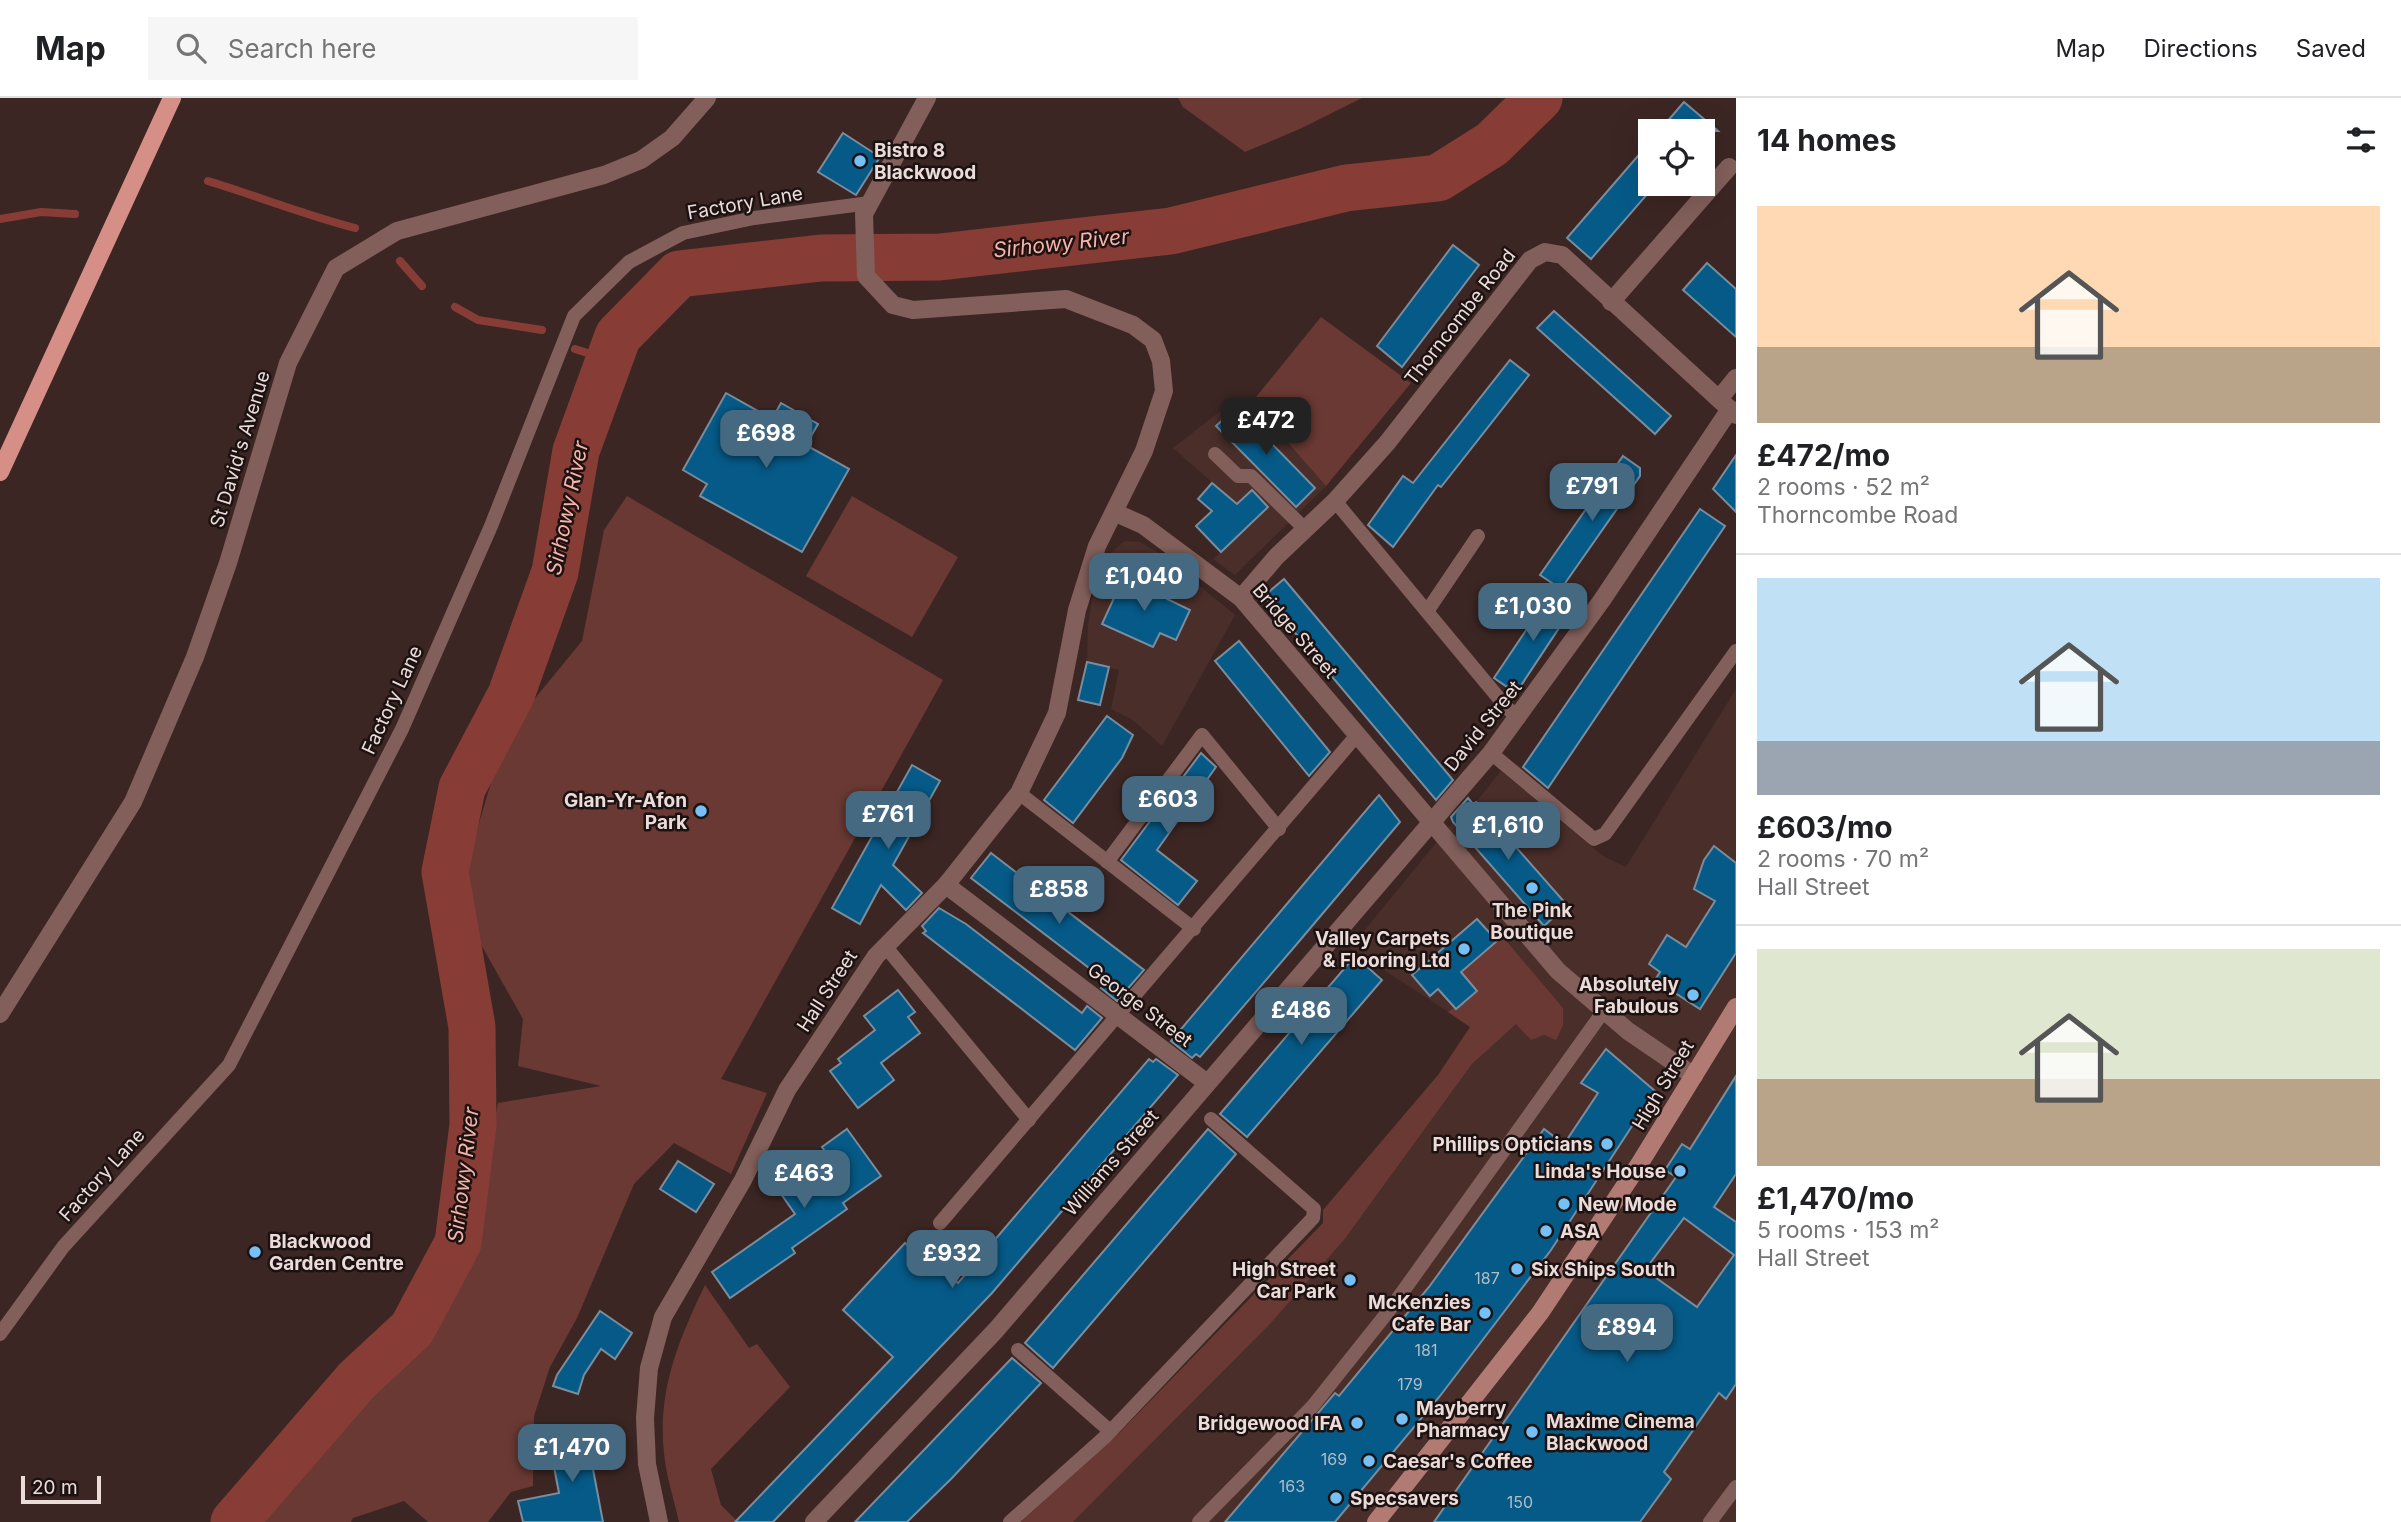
<!DOCTYPE html>
<html lang="en">
<head>
<meta charset="utf-8">
<style>
	body { margin:0; font-family:Inter,sans-serif; background:#f6f6f6; color:#202124; height:100vh; display:flex; flex-direction:column; font-size:26px; white-space:nowrap }
	* { box-sizing:border-box; margin:0 }
	p { font-size:23px; color:#757577 }
	.icon { flex:none; width:38px; height:38px; fill:none; stroke:currentColor; stroke-width:2; stroke-linecap:round; stroke-linejoin:round }
	.map { position:relative; flex:1; overflow:hidden }
	.side { display:flex; flex-direction:column; background:#fff; width:665px }
	.side>* { flex:none }
	.tools { position:absolute; left:1638px; top:21px; display:grid; gap:14px }
	.tools a { display:grid; place-items:center; width:77px; height:77px; border-radius:0px; background:#fff; box-shadow:0 7px 28px #0002; font-size:35px }
	.scale { position:absolute; left:21px; bottom:18px; width:80px; box-sizing:border-box; padding-left:7px; border:4px solid #ebdcd9; border-top:0; font-size:19px; line-height:24px; white-space:nowrap; color:#ebdcd9; -webkit-text-stroke:5px #1c1211; paint-order:stroke }
	.price { position:absolute; translate:-50% -60px; padding:0 16px; border-radius:14px; background:#466982; color:#fff; font-size:23px; line-height:46px; filter:drop-shadow(0 2px 4px #0008) }
	.price::after { content:''; position:absolute; left:50%; top:42px; width:21px; height:16px; margin-left:-10px; background:inherit; clip-path:polygon(0 0,100% 0,50% 100%) }
	.price.on { background:#222; color:#fff }
	ul { padding:0; list-style:none }
	li { display:grid; align-content:center; gap:14px; height:371px; padding:0 21px }
	li+li { border-top:2px solid #e0e0e0 }
	li span { display:grid; place-items:center; height:217px; border-radius:0px; color:#555 }
	li>.icon { margin-inline-start:auto }
	span .icon { width:126px; height:126px; fill:#fffc; stroke-width:1 }
	li b { font-size:30px }
	h2 { display:flex; justify-content:space-between; align-items:center; height:84px; padding:0 21px; font-size:30px }
	header { display:flex; align-items:center; gap:42px; box-sizing:border-box; height:98px; padding:0 35px; background:#fff; border-bottom:2px solid #e0e0e0 }
	header strong { font-size:33px }
	nav { display:flex; gap:38px; margin-inline-start:auto; font-size:24px }
	.search { width:490px; height:63px; background:#f6f6f6; display:flex; align-items:center; gap:18px; box-sizing:border-box; padding:0 24px; border-radius:0px; color:#757577; font-size:26px }
	main { display:flex; flex:1; min-height:0 }
	.map>svg:first-child { display:block }
	.built { fill:#4a2e2a }
	.green { fill:#6a3933 }
	.lines { fill:none; stroke-linecap:round; stroke-linejoin:round }
	.stream { stroke:#873d35; stroke-width:8 }
	.river { stroke:#873d35; stroke-width:47 }
	.building { fill:#065a88; stroke:#798d9d; stroke-width:2; fill-rule:evenodd }
	.service { stroke:#825f5a; stroke-width:14 }
	.minor { stroke:#825f5a; stroke-width:18 }
	.secondary { stroke:#b17b73; stroke-width:18 }
	.primary { stroke:#d68f86; stroke-width:18 }
	.poi-dot { fill:#75c0f6; stroke:#1c1211; stroke-width:2.5 }
	.labels { text-anchor:middle; dominant-baseline:central; stroke-width:5; stroke-linejoin:round; paint-order:stroke }
	.number-label { font-size:16px; fill:#b2bcc5 }
	.poi-label { font-size:19px; font-weight:bold; fill:#ebdcd9; stroke:#1c1211; text-anchor:start }
	.street-label { font-size:19px; fill:#ebdcd9; stroke:#1c1211 }
	.water-label { font-size:21px; font-style:italic; fill:#f6b3aa; stroke:#1c1211 }
</style>
</head>
<body>
<header>
<strong>Map</strong>
<div class="search"><svg class="icon" aria-label="search" viewBox="0 0 24 24"><circle cx="10" cy="10" r="6"/><path d="M15 15l6 6"/></svg>Search here</div>
<nav><a>Map</a><a>Directions</a><a>Saved</a></nav>
</header>
<main>
<div class="map">
<svg width="1736" height="1424" viewBox="0 0 1736 1424">
	<rect width="100%" height="100%" fill="#3c2623"/>
	<g class="built">
		<path d="M 1232,304 L 1252,304 L 1326,388 L 1235,477 L 1213,461 L 1255,422 L 1173,350 Z"/>
		<path d="M 1125,443 L 1139,444 L 1159,455 L 1235,517 L 1162,648 L 1133,622 L 1111,611 L 1119,572 L 1087,564 L 1088,527 L 1095,485 L 1108,457 Z"/>
		<path d="M 1736,591 L 1736,1424 L 1073,1424 L 1270,1226 L 1344,1142 L 1472,966 L 1485,954 L 1470,928 L 1350,850 L 1453,724 L 1476,704 L 1501,673 L 1603,758 L 1626,769 Z"/>
	</g>
	<g class="green">
		<path d="M 1178,0 L 1362,0 L 1302,30 L 1245,54 L 1183,9 Z"/>
		<path d="M 1321,219 L 1411,285 L 1326,388 L 1252,304 Z"/>
		<path d="M 627,398 L 943,582 L 721,981 L 767,995 L 731,1076 L 674,1045 L 634,1086 L 577,1220 L 550,1269 L 534,1318 L 533,1388 L 511,1394 L 488,1424 L 428,1424 L 404,1403 L 353,1420 L 351,1424 L 261,1424 L 411,1253 L 469,1160 L 498,1005 L 601,988 L 518,968 L 523,921 L 456,802 L 494,675 L 523,615 L 582,543 L 604,432 Z"/>
		<path d="M 852,398 L 958,459 L 912,539 L 806,478 Z"/>
		<path d="M 1502,838 L 1563,910 L 1563,927 L 1556,942 L 1544,937 L 1531,942 L 1516,926 L 1472,966 L 1344,1142 L 1270,1226 L 1073,1424 L 1021,1424 L 1120,1334 L 1323,1125 L 1323,1112 L 1438,977 L 1470,929 L 1448,914 L 1477,893 L 1461,874 Z"/>
		<path d="M 705,1187 L 749,1250 L 757,1246 L 790,1289 L 711,1371 L 721,1407 L 738,1424 L 679,1424 C 674,1401 666,1378 664,1355 C 657,1293 679,1241 705,1187 Z"/>
	</g>
	<g class="lines">
		<g class="stream">
			<path d="M 208,83 C 257,98 305,117 355,130"/>
			<path d="M 0,121 L 41,114 L 75,116"/>
			<path d="M 400,163 L 422,188"/>
			<path d="M 455,209 L 478,222 L 542,232"/>
			<path d="M 575,251 L 609,262"/>
		</g>
		<path class="river" d="M 234,1424 L 357,1282 L 412,1231 L 458,1145 L 473,1027 L 472,929 L 445,774 L 462,690 L 511,597 L 555,474 L 576,353 L 618,238 L 679,176 L 821,160 L 940,159 L 1171,133 L 1346,90 L 1438,80 L 1492,46 L 1539,0"/>
	</g>
	<g class="building">
		<path d="M 1684,4 L 1718,33 L 1659,33 Z"/>
		<path d="M 843,35 L 880,59 L 856,97 L 818,74 Z"/>
		<path d="M 1650,44 L 1650,93 L 1591,161 L 1567,140 Z"/>
		<path d="M 1453,147 L 1479,167 L 1402,269 L 1377,248 Z"/>
		<path d="M 1707,165 L 1736,191 L 1736,239 L 1683,192 Z"/>
		<path d="M 1554,213 L 1671,318 L 1655,336 L 1537,230 Z"/>
		<path d="M 1510,262 L 1529,277 L 1441,389 L 1438,387 L 1393,449 L 1368,427 L 1403,378 L 1413,385 Z"/>
		<path d="M 726,295 L 772,321 L 781,305 L 818,326 L 806,347 L 849,371 L 802,454 L 700,398 L 707,386 L 683,372 Z"/>
		<path d="M 1236,309 L 1315,390 L 1296,409 L 1216,328 Z"/>
		<path d="M 1736,357 L 1736,414 L 1713,391 Z"/>
		<path d="M 1623,358 L 1640,370 L 1640,378 L 1561,491 L 1540,477 Z"/>
		<path d="M 1212,385 L 1237,406 L 1252,392 L 1268,409 L 1221,454 L 1196,428 L 1212,413 L 1198,401 Z"/>
		<path d="M 1700,411 L 1725,428 L 1548,690 L 1523,669 Z"/>
		<path d="M 1125,476 L 1168,497 L 1167,501 L 1190,512 L 1176,542 L 1160,535 L 1153,549 L 1102,526 Z"/>
		<path d="M 1284,481 L 1453,682 L 1436,702 L 1264,498 Z"/>
		<path d="M 1551,495 L 1573,509 L 1516,595 L 1494,580 Z"/>
		<path d="M 1239,543 L 1330,654 L 1309,678 L 1215,563 Z"/>
		<path d="M 1087,564 L 1109,569 L 1100,607 L 1078,602 Z"/>
		<path d="M 1107,618 L 1133,637 L 1122,660 L 1073,725 L 1044,702 Z"/>
		<path d="M 1201,655 L 1216,669 L 1157,752 L 1197,783 L 1178,807 L 1121,762 Z"/>
		<path d="M 912,667 L 940,683 L 893,767 L 922,795 L 906,812 L 881,787 L 860,826 L 832,810 Z"/>
		<path d="M 1379,697 L 1400,724 L 1296,847 L 1200,959 L 1196,956 L 1192,960 L 1171,943 Z"/>
		<path d="M 1468,700 L 1473,706 L 1476,704 L 1567,807 L 1544,828 L 1453,724 L 1451,719 Z"/>
		<path d="M 1714,748 L 1736,765 L 1736,855 L 1700,911 L 1655,882 L 1660,874 L 1649,866 L 1667,837 L 1686,849 L 1715,803 L 1694,791 L 1704,762 Z"/>
		<path d="M 991,755 L 1144,872 L 1117,903 L 1101,890 L 1106,883 L 971,780 Z"/>
		<path d="M 939,810 L 966,826 L 1082,915 L 1087,908 L 1102,920 L 1075,952 L 923,835 L 926,833 L 922,828 Z"/>
		<path d="M 1477,821 L 1497,843 L 1461,874 L 1477,893 L 1456,911 L 1438,891 L 1430,898 L 1412,877 Z"/>
		<path d="M 1355,858 L 1382,882 L 1247,1039 L 1220,1016 Z"/>
		<path d="M 898,892 L 915,914 L 908,919 L 920,935 L 881,965 L 894,982 L 858,1010 L 830,973 L 841,965 L 838,961 L 875,932 L 864,918 Z"/>
		<path d="M 1606,951 L 1655,993 L 1551,1152 L 1440,1298 L 1335,1424 L 1225,1424 L 1335,1295 L 1339,1298 L 1429,1189 L 1544,1031 L 1564,1046 L 1598,995 L 1581,985 Z"/>
		<path d="M 1149,961 L 1153,964 L 1156,961 L 1178,977 L 992,1195 L 773,1424 L 735,1424 L 893,1259 L 843,1212 L 905,1145 L 927,1165 L 932,1161 L 958,1185 Z"/>
		<path d="M 1736,978 L 1736,1076 L 1714,1109 L 1736,1124 L 1736,1286 L 1726,1301 L 1719,1295 L 1664,1374 L 1671,1381 L 1640,1424 L 1434,1424 L 1676,1079 L 1665,1072 L 1682,1046 L 1690,1051 ZM 1684,1120 L 1734,1157 L 1697,1209 L 1645,1172 Z"/>
		<path d="M 847,1031 L 881,1078 L 843,1105 L 847,1111 L 792,1150 L 795,1155 L 730,1200 L 712,1174 L 795,1116 L 779,1093 L 789,1086 L 786,1081 L 825,1053 L 822,1049 Z"/>
		<path d="M 1208,1031 L 1236,1056 L 1053,1270 L 1025,1245 Z"/>
		<path d="M 678,1063 L 714,1086 L 696,1114 L 660,1091 Z"/>
		<path d="M 600,1213 L 632,1235 L 615,1261 L 601,1251 L 584,1277 L 578,1296 L 553,1288 L 557,1277 Z"/>
		<path d="M 1012,1260 L 1041,1285 L 952,1380 L 907,1424 L 855,1424 Z"/>
		<path d="M 604,1332 L 609,1363 L 592,1366 L 603,1424 L 523,1424 L 518,1403 L 559,1395 L 551,1353 L 571,1350 L 569,1338 Z"/>
	</g>
	<g class="lines">
		<g class="service">
			<path d="M 1215,356 L 1238,378 L 1251,378 L 1304,430"/>
			<path d="M 1335,403 L 1507,610 L 1519,620"/>
			<path d="M 1428,512 L 1478,438"/>
			<path d="M 1491,655 L 1594,741 L 1605,736 L 1736,553"/>
			<path d="M 1019,695 L 1194,831"/>
			<path d="M 1107,764 L 1202,637 L 1279,731"/>
			<path d="M 885,848 L 1029,1022"/>
			<path d="M 940,1125 L 1357,637"/>
			<path d="M 0,1236 L 63,1149 L 229,967 L 402,631 L 491,428 L 574,218 L 629,164 L 683,135 L 754,120 L 870,105"/>
			<path d="M 1018,1252 L 1110,1333"/>
			<path d="M 1010,1424 L 1106,1338 L 1313,1120 L 1314,1111 L 1211,1021"/>
			<path d="M 1199,1424 L 1312,1309 L 1391,1210 L 1603,914"/>
			<path d="M 1710,1424 L 1736,1389"/>
		</g>
		<g class="minor">
			<path d="M 1611,204 L 1729,69"/>
			<path d="M 1719,301 L 1736,280"/>
			<path d="M 1116,415 L 1143,427 L 1241,500 L 1558,873 L 1628,933 L 1694,978"/>
			<path d="M 1241,500 L 1276,459 L 1335,403 L 1387,345 L 1530,162 L 1545,154 L 1562,157 L 1736,317"/>
			<path d="M 946,787 L 1207,985"/>
			<path d="M 0,916 L 133,704 L 195,559 L 228,465 L 288,265 L 336,170 L 397,133 L 604,77 L 641,62 L 672,40 L 707,0"/>
			<path d="M 659,1424 L 647,1366 L 645,1320 L 649,1270 L 663,1219 L 743,1082 L 787,992 L 876,858 L 946,787 L 1019,695 L 1057,615 L 1077,512 L 1097,448 L 1144,353 L 1164,293 L 1161,263 L 1153,242 L 1133,227 L 1066,201 L 913,212 L 893,207 L 866,178 L 864,116 L 927,0"/>
			<path d="M 814,1424 L 996,1232 L 1491,655 L 1602,502 L 1730,311"/>
		</g>
		<path class="secondary" d="M 1376,1424 L 1540,1215 L 1640,1065 L 1736,909"/>
		<path class="primary" d="M 0,374 L 172,0"/>
	</g>
	<g class="poi-dot">
		<circle cx="860" cy="63" r="7"/>
		<circle cx="701" cy="713" r="7"/>
		<circle cx="1532" cy="790" r="7"/>
		<circle cx="1464" cy="851" r="7"/>
		<circle cx="1693" cy="897" r="7"/>
		<circle cx="1607" cy="1046" r="7"/>
		<circle cx="1680" cy="1073" r="7"/>
		<circle cx="1564" cy="1106" r="7"/>
		<circle cx="1546" cy="1133" r="7"/>
		<circle cx="255" cy="1154" r="7"/>
		<circle cx="1517" cy="1171" r="7"/>
		<circle cx="1350" cy="1182" r="7"/>
		<circle cx="1485" cy="1215" r="7"/>
		<circle cx="1402" cy="1321" r="7"/>
		<circle cx="1357" cy="1325" r="7"/>
		<circle cx="1532" cy="1334" r="7"/>
		<circle cx="1369" cy="1363" r="7"/>
		<circle cx="1336" cy="1400" r="7"/>
	</g>
	<g class="labels">
		<g class="number-label">
			<text x="1487" y="1180">187</text>
			<text x="1426" y="1252">181</text>
			<text x="1410" y="1286">179</text>
			<text x="1334" y="1361">169</text>
			<text x="1292" y="1388">163</text>
			<text x="1520" y="1404">150</text>
		</g>
		<g class="poi-label">
			<text x="874" y="52">Bistro 8<tspan x="874" dy="22">Blackwood</tspan></text>
			<text x="687" y="702" text-anchor="end">Glan-Yr-Afon<tspan x="687" dy="22">Park</tspan></text>
			<text x="1532" y="812" text-anchor="middle">The Pink<tspan x="1532" dy="22">Boutique</tspan></text>
			<text x="1450" y="840" text-anchor="end">Valley Carpets<tspan x="1450" dy="22">&amp; Flooring Ltd</tspan></text>
			<text x="1679" y="886" text-anchor="end">Absolutely<tspan x="1679" dy="22">Fabulous</tspan></text>
			<text x="1593" y="1046" text-anchor="end">Phillips Opticians</text>
			<text x="1666" y="1073" text-anchor="end">Linda's House</text>
			<text x="1578" y="1106">New Mode</text>
			<text x="1560" y="1133">ASA</text>
			<text x="269" y="1143">Blackwood<tspan x="269" dy="22">Garden Centre</tspan></text>
			<text x="1336" y="1171" text-anchor="end">High Street<tspan x="1336" dy="22">Car Park</tspan></text>
			<text x="1531" y="1171">Six Ships South</text>
			<text x="1471" y="1204" text-anchor="end">McKenzies<tspan x="1471" dy="22">Cafe Bar</tspan></text>
			<text x="1416" y="1310">Mayberry<tspan x="1416" dy="22">Pharmacy</tspan></text>
			<text x="1546" y="1323">Maxime Cinema<tspan x="1546" dy="22">Blackwood</tspan></text>
			<text x="1343" y="1325" text-anchor="end">Bridgewood IFA</text>
			<text x="1383" y="1363">Caesar's Coffee</text>
			<text x="1350" y="1400">Specsavers</text>
		</g>
		<g class="street-label">
			<text transform="translate(745 105) rotate(-10)">Factory Lane</text>
			<text transform="translate(1460 219) rotate(-52)">Thorncombe Road</text>
			<text transform="translate(240 351) rotate(-73)">St David's Avenue</text>
			<text transform="translate(1295 533) rotate(49)">Bridge Street</text>
			<text transform="translate(392 602) rotate(-65)">Factory Lane</text>
			<text transform="translate(1483 628) rotate(-51)">David Street</text>
			<text transform="translate(827 893) rotate(-57)">Hall Street</text>
			<text transform="translate(1140 907) rotate(37)">George Street</text>
			<text transform="translate(1663 987) rotate(-59)">High Street</text>
			<text transform="translate(1111 1065) rotate(-49)">Williams Street</text>
			<text transform="translate(102 1077) rotate(-48)">Factory Lane</text>
		</g>
		<g class="water-label">
			<text transform="translate(1061 145) rotate(-6)">Sirhowy River</text>
			<text transform="translate(567 410) rotate(-78)">Sirhowy River</text>
			<text transform="translate(463 1077) rotate(-83)">Sirhowy River</text>
		</g>
	</g>
</svg>
<div class="tools">
<a><svg class="icon" aria-label="locate" viewBox="0 0 24 24"><circle cx="12" cy="12" r="6"/><path d="M12 2v4M12 18v4M2 12h4M18 12h4"/></svg></a>
</div>
<div class="scale">20 m</div>
<b class="price on" style="left:1266px;top:359px">£472</b>
<b class="price" style="left:766px;top:372px">£698</b>
<b class="price" style="left:1592px;top:425px">£791</b>
<b class="price" style="left:1144px;top:515px">£1,040</b>
<b class="price" style="left:1533px;top:545px">£1,030</b>
<b class="price" style="left:1168px;top:738px">£603</b>
<b class="price" style="left:888px;top:753px">£761</b>
<b class="price" style="left:1508px;top:764px">£1,610</b>
<b class="price" style="left:1059px;top:828px">£858</b>
<b class="price" style="left:1301px;top:949px">£486</b>
<b class="price" style="left:804px;top:1112px">£463</b>
<b class="price" style="left:952px;top:1192px">£932</b>
<b class="price" style="left:1627px;top:1266px">£894</b>
<b class="price" style="left:572px;top:1386px">£1,470</b>
</div>
<section class="side">
<h2>14 homes<svg class="icon" aria-label="filters" viewBox="0 0 24 24"><path d="M4 7h16M4 17h16"/><circle cx="9" cy="7" r="2"/><circle cx="15" cy="17" r="2"/></svg></h2>
<ul>
<li><span style="background:linear-gradient(#ffd9b3 65%,#b9a48a 0)"><svg class="icon" aria-label="home" viewBox="0 0 24 24"><path d="M3 11l9-7 9 7M6 9v11h12V9"/></svg></span><div><b>£472/mo</b><p>2 rooms · 52 m²</p><p>Thorncombe Road</p></div></li>
<li><span style="background:linear-gradient(#bfe0f5 75%,#9aa5b1 0)"><svg class="icon" aria-label="home" viewBox="0 0 24 24"><path d="M3 11l9-7 9 7M6 9v11h12V9"/></svg></span><div><b>£603/mo</b><p>2 rooms · 70 m²</p><p>Hall Street</p></div></li>
<li><span style="background:linear-gradient(#dfe7d0 60%,#b9a48a 0)"><svg class="icon" aria-label="home" viewBox="0 0 24 24"><path d="M3 11l9-7 9 7M6 9v11h12V9"/></svg></span><div><b>£1,470/mo</b><p>5 rooms · 153 m²</p><p>Hall Street</p></div></li>
</ul>
</section>
</main>
</body>
</html>
